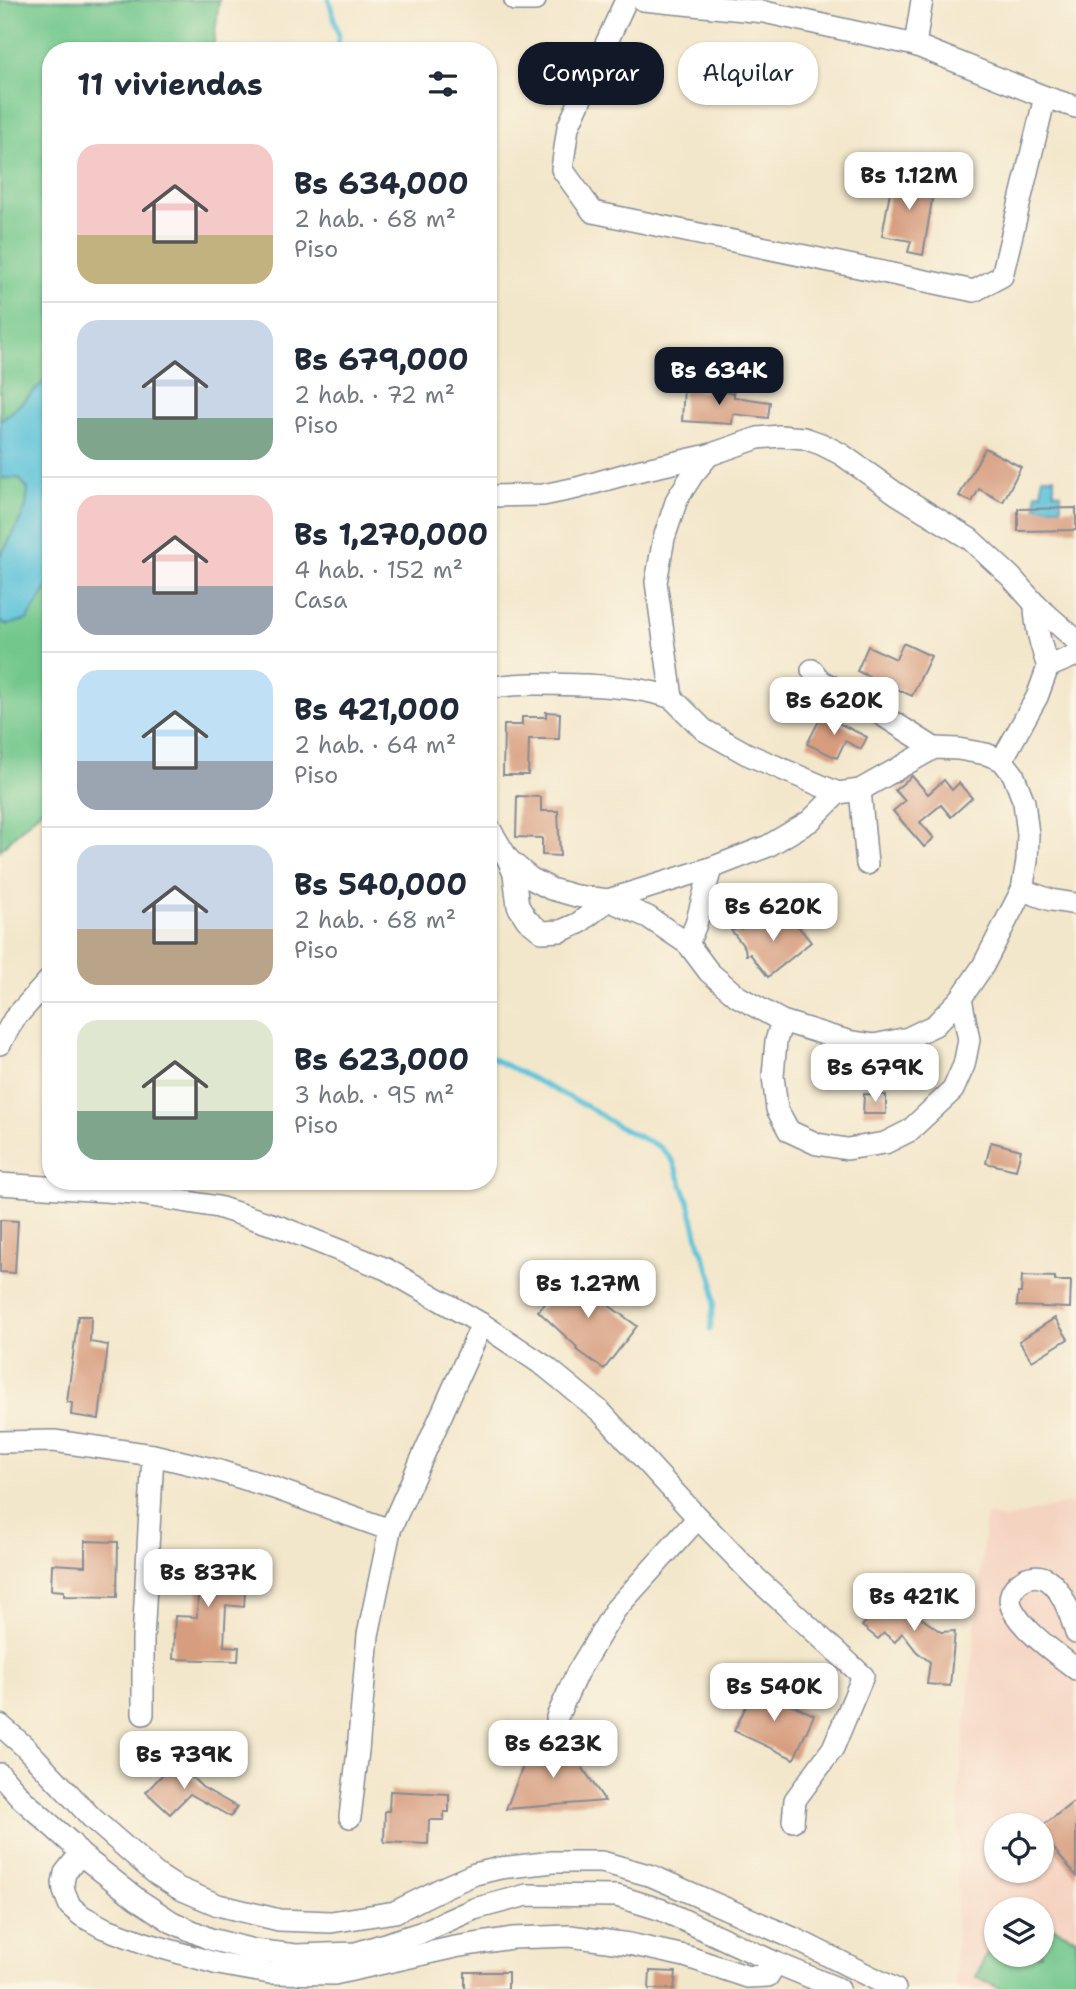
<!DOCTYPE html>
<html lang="es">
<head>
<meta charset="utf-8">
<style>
	body { margin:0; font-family:"Shantell Sans",sans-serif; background:#f6f6f7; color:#1f2937; height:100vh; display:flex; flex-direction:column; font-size:26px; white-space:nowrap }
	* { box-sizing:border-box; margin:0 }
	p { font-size:23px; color:#747a83 }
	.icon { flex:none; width:38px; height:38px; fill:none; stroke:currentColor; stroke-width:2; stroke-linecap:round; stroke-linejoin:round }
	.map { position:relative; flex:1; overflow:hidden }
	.drawer { position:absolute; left:42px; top:42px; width:455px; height:1148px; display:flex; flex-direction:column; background:#fff; border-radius:28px; box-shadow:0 2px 5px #0004 }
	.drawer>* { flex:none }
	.hud { position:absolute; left:518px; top:42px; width:452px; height:63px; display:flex; gap:14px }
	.tools { position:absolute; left:984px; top:1813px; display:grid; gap:14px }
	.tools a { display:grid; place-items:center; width:70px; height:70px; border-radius:50%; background:#fff; box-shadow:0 2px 5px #0004; font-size:35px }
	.price { position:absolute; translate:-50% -60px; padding:0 16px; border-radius:14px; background:#fff; color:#222; font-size:23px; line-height:46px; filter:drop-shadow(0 2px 4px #0008) }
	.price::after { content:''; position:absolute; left:50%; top:42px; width:21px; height:16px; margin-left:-10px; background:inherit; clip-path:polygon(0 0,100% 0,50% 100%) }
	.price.selected { background:#111827; color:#fff }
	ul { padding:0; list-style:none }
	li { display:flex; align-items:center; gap:21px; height:175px; padding:0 35px }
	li+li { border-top:2px solid #e0e1e3 }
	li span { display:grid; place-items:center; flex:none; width:196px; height:140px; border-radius:21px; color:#555 }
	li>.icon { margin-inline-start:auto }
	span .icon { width:84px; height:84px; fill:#fffc; stroke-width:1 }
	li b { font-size:30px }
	h2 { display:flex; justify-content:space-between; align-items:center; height:84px; padding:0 35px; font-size:30px }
	.chip { padding:0 24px; border-radius:28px; background:#fff; box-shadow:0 2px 5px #0004; font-size:24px; line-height:63px }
	.chip.selected { background:#111827; color:#fff }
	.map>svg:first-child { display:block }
	.built { fill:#f5d3c1; fill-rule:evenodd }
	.green { fill:#72c78c; stroke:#467b75; stroke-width:2 }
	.water { fill:#5bc2d9; stroke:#3b789c; stroke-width:2 }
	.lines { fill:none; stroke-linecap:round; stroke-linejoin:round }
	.stream { stroke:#5bc2d9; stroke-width:5 }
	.building { fill:#d79d7f }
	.minor-casing { stroke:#878b94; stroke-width:24 }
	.minor { stroke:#fff; stroke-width:21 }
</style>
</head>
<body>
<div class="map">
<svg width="1076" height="1989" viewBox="0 0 1076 1989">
	<rect width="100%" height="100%" fill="#fcf5e5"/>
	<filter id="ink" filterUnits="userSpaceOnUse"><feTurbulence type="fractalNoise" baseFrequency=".0143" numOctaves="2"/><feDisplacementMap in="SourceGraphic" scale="14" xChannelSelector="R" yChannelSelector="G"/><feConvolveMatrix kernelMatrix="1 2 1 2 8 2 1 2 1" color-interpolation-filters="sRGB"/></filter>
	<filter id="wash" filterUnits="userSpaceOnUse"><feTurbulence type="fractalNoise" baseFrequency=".00686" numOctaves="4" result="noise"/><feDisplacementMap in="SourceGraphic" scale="28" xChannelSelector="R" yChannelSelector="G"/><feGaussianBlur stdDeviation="1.57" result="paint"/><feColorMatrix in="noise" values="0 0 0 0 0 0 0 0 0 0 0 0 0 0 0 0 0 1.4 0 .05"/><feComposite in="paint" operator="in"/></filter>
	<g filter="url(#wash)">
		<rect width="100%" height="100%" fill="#f3e7cb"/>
		<path class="built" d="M 1068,1503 L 1076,1503 L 1076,1989 L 959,1989 L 955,1987 L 959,1790 L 986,1515 L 1005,1519 ZM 996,1825 L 1041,1825 L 1041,1871 L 996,1871 ZM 996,1909 L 1041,1909 L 1041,1955 L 996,1955 Z"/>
		<g class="green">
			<path d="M 0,0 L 219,0 L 213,51 L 51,51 L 51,800 L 0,850 Z"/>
			<path d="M 1041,1922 L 1076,1938 L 1076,1989 L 1001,1989 L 976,1977 L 996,1934 L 996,1955 L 1041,1955 Z"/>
		</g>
		<g class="water">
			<path d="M 51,375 L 51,582 L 27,620 L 7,625 L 0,622 L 0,556 L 15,531 L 26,507 L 28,489 L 19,478 L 0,478 L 0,420 L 13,411 Z"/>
			<path d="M 1042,477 L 1054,477 L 1054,492 L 1061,493 L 1061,507 L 1036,507 L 1036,493 L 1042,493 Z"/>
		</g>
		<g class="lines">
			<g class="stream">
				<path d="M 329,0 L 339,36 L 336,51"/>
				<path d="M 488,1056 L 588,1107 L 617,1126 L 660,1147 L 673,1161 L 690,1206 L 700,1246 L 713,1280 L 714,1302 L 710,1330"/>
			</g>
		</g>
		<g id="blocks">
			<g class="building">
				<path d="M 893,175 L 935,182 L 923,255 L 908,252 L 911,241 L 882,236 Z"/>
				<path d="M 684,387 L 698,388 L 698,391 L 734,393 L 734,397 L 770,402 L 768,418 L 733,414 L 732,424 L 682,421 Z"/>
				<path d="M 985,448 L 1021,467 L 1003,502 L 979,489 L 972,502 L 959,496 Z"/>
				<path d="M 1076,508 L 1076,530 L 1018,531 L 1018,509 Z"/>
				<path d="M 903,643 L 931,656 L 912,696 L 857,671 L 868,646 L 896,659 Z"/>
				<path d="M 546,712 L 560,713 L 559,739 L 529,739 L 528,775 L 503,775 L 504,725 L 522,725 L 522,717 L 546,717 Z"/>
				<path d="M 822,715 L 867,737 L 861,749 L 845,741 L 837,758 L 807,744 Z"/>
				<path d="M 912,776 L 928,794 L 944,780 L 952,790 L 959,783 L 972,798 L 951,817 L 941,805 L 920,822 L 934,838 L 924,847 L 893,811 L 905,801 L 895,790 Z"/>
				<path d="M 517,796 L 541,797 L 541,811 L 558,811 L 560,856 L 542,855 L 542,838 L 516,837 Z"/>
				<path d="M 788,914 L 811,942 L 768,977 L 750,954 L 746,955 L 745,948 L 731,930 L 768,924 L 778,916 Z"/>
				<path d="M 864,1094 L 886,1095 L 886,1114 L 863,1114 Z"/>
				<path d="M 991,1142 L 1021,1150 L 1016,1170 L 986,1163 Z"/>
				<path d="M 0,1220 L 18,1221 L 15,1273 L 0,1272 Z"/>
				<path d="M 577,1269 L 602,1292 L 597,1297 L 637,1326 L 604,1369 L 576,1349 L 577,1347 L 538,1311 Z"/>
				<path d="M 1022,1276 L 1055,1277 L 1055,1281 L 1071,1281 L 1070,1308 L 1017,1306 L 1018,1293 L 1021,1293 Z"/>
				<path d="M 78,1316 L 91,1316 L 90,1342 L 108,1345 L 99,1419 L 71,1415 L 72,1403 L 67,1402 Z"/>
				<path d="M 1055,1318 L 1068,1339 L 1032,1361 L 1019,1341 Z"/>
				<path d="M 85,1541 L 118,1542 L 117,1597 L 64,1596 L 64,1591 L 51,1590 L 52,1564 L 85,1566 Z"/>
				<path d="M 185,1552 L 230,1556 L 228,1576 L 246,1578 L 244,1607 L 226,1605 L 224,1646 L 239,1647 L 238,1661 L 173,1659 L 175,1616 L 197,1617 L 198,1591 L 189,1591 L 189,1580 L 183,1579 Z"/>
				<path d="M 897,1583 L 925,1606 L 917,1615 L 941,1632 L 955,1631 L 950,1686 L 927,1684 L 930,1662 L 917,1652 L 902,1633 L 895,1642 L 884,1633 L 878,1639 L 862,1626 Z"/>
				<path d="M 755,1688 L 814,1715 L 794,1759 L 734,1731 Z"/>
				<path d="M 566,1743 L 605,1801 L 506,1809 L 531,1746 Z"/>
				<path d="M 175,1761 L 202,1787 L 237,1807 L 231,1817 L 190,1794 L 170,1814 L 146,1792 Z"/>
				<path d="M 390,1791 L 449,1794 L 449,1812 L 444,1812 L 444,1820 L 429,1820 L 428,1844 L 384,1842 L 385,1811 L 389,1811 Z"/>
				<path d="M 1076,1800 L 1076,1876 L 1041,1833 L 1041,1827 Z"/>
				<path d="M 650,1971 L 676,1972 L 674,1989 L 649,1989 Z"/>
				<rect x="465" y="1972" width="43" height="17"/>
			</g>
		</g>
	</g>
	<g filter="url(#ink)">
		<use href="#blocks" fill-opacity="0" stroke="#878b94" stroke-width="2"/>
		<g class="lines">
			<g class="minor-casing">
				<g id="minor">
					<path d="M 515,0 L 535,0"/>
					<path d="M 626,0 L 568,127 L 562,169 L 593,212 L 974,291 L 1002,276 L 1045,97"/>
					<path d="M 643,0 L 764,12 L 915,45 L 1045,97 L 1076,107"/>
					<path d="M 915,45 L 922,0"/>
					<path d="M 488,496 L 543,495 L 577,488 L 637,471 L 709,455 L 758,438 L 780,436 L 804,438 L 821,444 L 841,454 L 897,494 L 970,539 L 1011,577 L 1035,604 L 1076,640"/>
					<path d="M 1035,604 C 1035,626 1041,646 1048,667"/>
					<path d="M 812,670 L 821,681 L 863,703 L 934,748"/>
					<path d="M 488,688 C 521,682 553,684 586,685 C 615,687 645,688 672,698"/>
					<path d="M 1002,760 L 1037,697 L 1048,667 L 1076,655"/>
					<path d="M 860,790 L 867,864"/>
					<path d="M 488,826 L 508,859 L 530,878 L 551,889 L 576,896 L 608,900 L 648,917 L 688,944 L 709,972 L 737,996 L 782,1021 L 827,1035 L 852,1042 L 874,1045 L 908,1038 L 935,1025 L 961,998 L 983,966 L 1022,890 L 1027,861 L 1028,834 L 1024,802 L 1013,774 L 1002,760 L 986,754 L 958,749 L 934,748 L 860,790 L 838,793 L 747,754 L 704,730 L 672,698 L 656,582 L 664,538 L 677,499 L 693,474 L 709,455"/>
					<path d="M 508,859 L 514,874 L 518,906 L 527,920 L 542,932 L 561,931 L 579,923 L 608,900 L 711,868 L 768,846 L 810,821 L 838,793"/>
					<path d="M 1022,890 L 1051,900 L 1076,904"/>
					<path d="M 688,944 L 696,924 L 711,868"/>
					<path d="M 782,1021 L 776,1041 L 773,1076 L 777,1109 L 789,1131 L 817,1144 L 847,1149 L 885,1143 L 909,1131 L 953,1090 L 964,1065 L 969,1040 L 961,998"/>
					<path d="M 0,1044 L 14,1019 L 51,978"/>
					<path d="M 0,1184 L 134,1193 L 218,1207 L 283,1228 L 386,1269 L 482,1324 L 546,1367 L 601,1412 L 698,1518 L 756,1578 L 863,1676 L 833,1748 L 795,1800 L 793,1821"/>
					<path d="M 0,1442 L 54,1441 L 153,1455 L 216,1470 L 274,1488 L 390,1530"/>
					<path d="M 1076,1633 C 1071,1616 1063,1590 1048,1580 C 1030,1568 1003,1588 1012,1608 C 1022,1630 1057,1654 1076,1669"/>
					<path d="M 143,1714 L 143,1640 L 153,1455"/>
					<path d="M 557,1717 L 577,1673 L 615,1610 L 698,1518"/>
					<path d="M 0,1725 L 24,1746 L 92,1818 L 156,1874 L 178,1888 L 218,1905 L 279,1920 L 331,1922 L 395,1912 L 447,1886 L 475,1874 L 500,1868 L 553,1862 L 602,1862 L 652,1876 L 793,1938 L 895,1989"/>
					<path d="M 0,1774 L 22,1799 L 71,1843 L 80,1854 L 137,1899 L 172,1922 L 210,1939 L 253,1950 L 296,1955 L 356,1953 L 420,1933 L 474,1909 L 527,1895 L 617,1896 L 662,1910 L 776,1963 L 839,1989"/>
					<path d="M 350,1817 L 358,1751 L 368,1635 L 390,1530 L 482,1324"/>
					<path d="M 80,1854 L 65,1873 L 63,1883 L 64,1891 L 70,1906 L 82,1916 L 104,1928 L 145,1943 L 218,1964 L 270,1973 L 334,1974 L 455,1947 L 512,1938 L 570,1936 L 629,1944 L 685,1956 L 748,1977 L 768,1976 L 776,1963"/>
				</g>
			</g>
			<use href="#minor" class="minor"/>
		</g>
	</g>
</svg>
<div class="tools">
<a><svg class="icon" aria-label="locate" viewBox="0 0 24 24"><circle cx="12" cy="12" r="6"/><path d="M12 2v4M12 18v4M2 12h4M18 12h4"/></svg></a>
<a><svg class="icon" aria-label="layers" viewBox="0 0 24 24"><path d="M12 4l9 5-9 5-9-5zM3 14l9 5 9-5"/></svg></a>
</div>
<b class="price" style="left:909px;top:212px">Bs 1.12M</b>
<b class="price selected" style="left:719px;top:407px">Bs 634K</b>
<b class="price" style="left:834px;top:737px">Bs 620K</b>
<b class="price" style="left:773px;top:943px">Bs 620K</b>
<b class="price" style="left:875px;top:1104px">Bs 679K</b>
<b class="price" style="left:588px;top:1320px">Bs 1.27M</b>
<b class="price" style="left:208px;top:1609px">Bs 837K</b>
<b class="price" style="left:914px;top:1633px">Bs 421K</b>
<b class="price" style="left:774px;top:1723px">Bs 540K</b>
<b class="price" style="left:553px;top:1780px">Bs 623K</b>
<b class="price" style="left:184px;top:1791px">Bs 739K</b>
<div class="hud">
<a class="chip selected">Comprar</a>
<a class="chip">Alquilar</a>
</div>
<section class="drawer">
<h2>11 viviendas<svg class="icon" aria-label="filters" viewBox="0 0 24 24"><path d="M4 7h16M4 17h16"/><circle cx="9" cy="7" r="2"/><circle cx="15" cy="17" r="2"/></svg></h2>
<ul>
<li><span style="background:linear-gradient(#f6c9c9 65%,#c2b280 0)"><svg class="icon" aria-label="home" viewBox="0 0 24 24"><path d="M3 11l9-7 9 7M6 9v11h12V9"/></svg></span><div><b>Bs 634,000</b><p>2 hab. · 68 m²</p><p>Piso</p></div></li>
<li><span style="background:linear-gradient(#c9d6e8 70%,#7fa58c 0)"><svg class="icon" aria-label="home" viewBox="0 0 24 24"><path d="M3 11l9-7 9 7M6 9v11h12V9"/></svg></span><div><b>Bs 679,000</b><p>2 hab. · 72 m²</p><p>Piso</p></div></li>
<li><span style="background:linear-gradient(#f6c9c9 65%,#9aa5b1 0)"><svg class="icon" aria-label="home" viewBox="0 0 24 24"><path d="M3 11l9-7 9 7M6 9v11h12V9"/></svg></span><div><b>Bs 1,270,000</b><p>4 hab. · 152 m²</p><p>Casa</p></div></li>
<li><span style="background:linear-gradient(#bfe0f5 65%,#9aa5b1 0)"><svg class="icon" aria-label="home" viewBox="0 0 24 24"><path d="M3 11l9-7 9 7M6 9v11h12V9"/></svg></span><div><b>Bs 421,000</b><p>2 hab. · 64 m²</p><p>Piso</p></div></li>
<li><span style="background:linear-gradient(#c9d6e8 60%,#b9a48a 0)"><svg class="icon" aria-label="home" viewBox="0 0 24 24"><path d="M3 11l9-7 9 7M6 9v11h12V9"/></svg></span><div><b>Bs 540,000</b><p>2 hab. · 68 m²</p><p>Piso</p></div></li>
<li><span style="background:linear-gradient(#dfe7d0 65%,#7fa58c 0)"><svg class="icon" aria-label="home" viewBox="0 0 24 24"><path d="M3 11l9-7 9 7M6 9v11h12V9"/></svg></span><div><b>Bs 623,000</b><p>3 hab. · 95 m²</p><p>Piso</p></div></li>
</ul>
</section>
</div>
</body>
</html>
